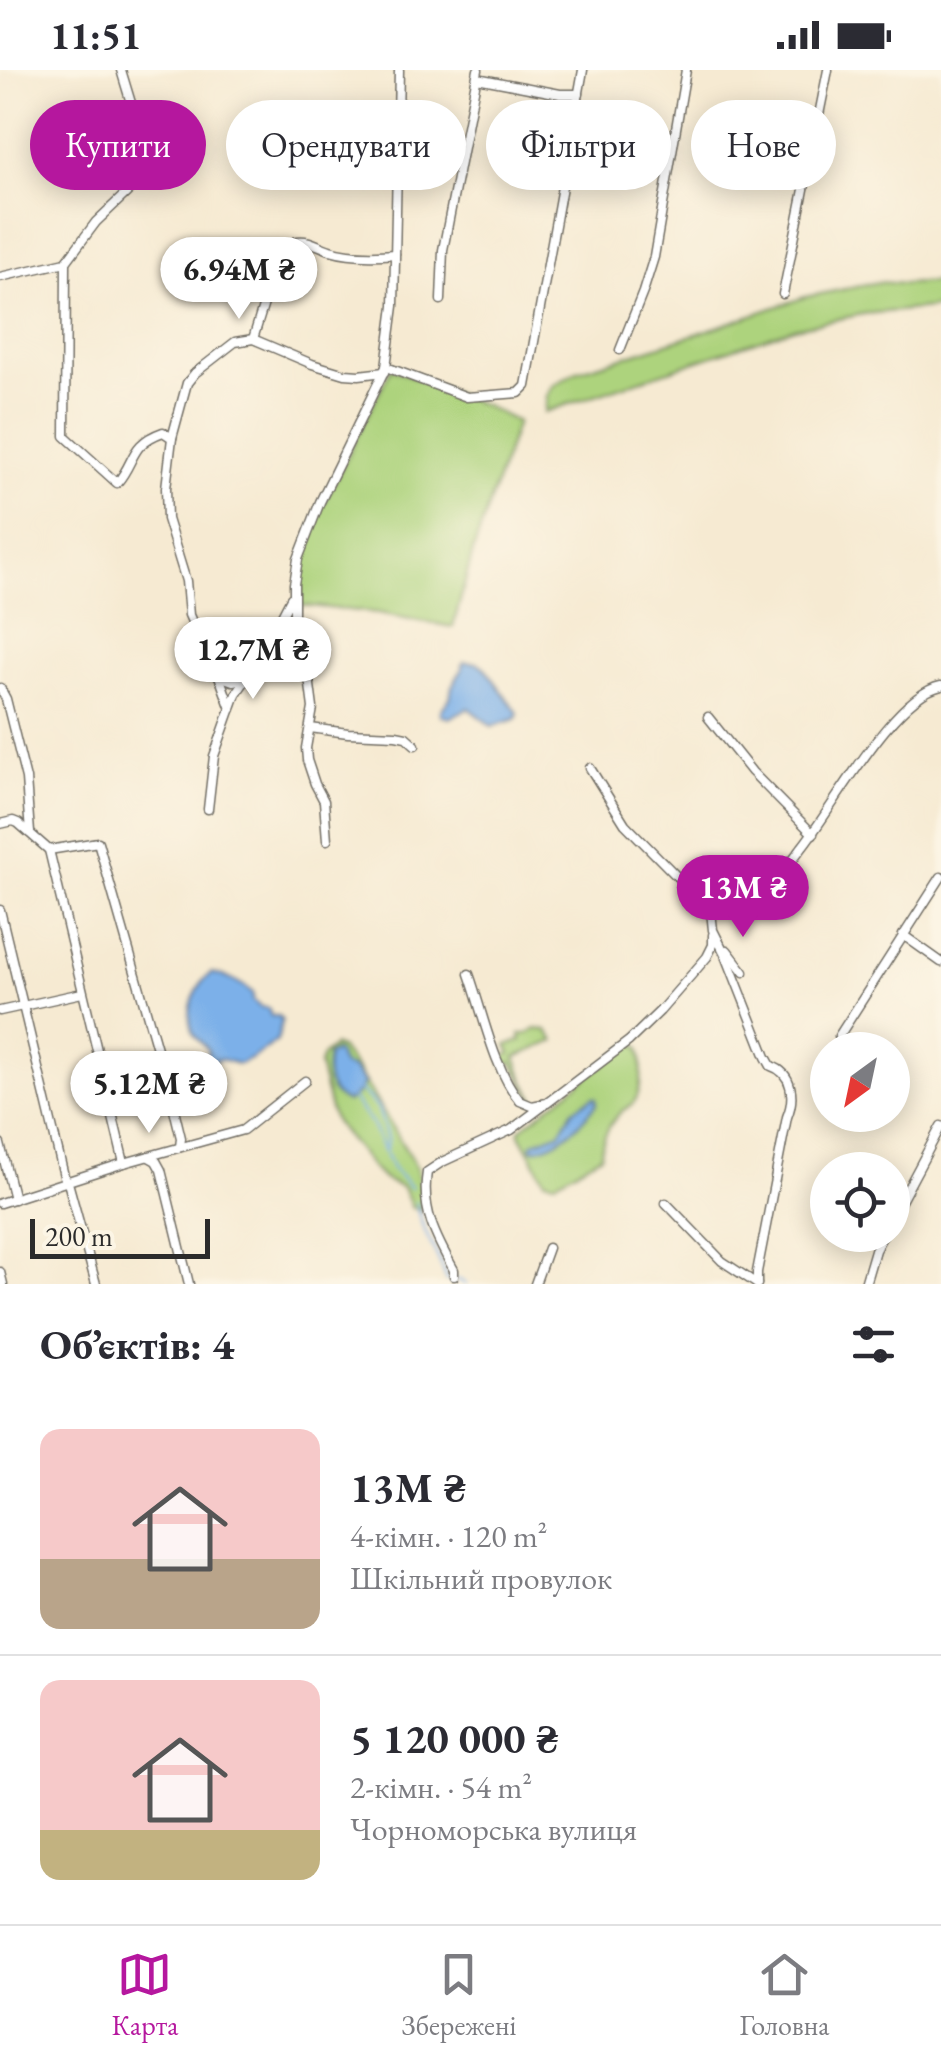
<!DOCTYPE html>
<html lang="uk">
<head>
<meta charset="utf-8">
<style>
	body { margin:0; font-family:"EB Garamond",serif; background:#f2f2f3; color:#2b2b33; height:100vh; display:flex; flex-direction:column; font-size:38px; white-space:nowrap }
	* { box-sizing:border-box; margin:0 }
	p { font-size:32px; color:#7c7c81 }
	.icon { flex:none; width:55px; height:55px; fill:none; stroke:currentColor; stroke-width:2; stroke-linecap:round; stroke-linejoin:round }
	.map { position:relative; height:1214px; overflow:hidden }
	.side { display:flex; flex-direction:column; background:#fff; flex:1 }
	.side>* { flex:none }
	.hud { position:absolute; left:30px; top:30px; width:882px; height:90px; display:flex; gap:20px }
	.needle { width:65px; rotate:213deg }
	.fabs { position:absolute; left:810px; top:962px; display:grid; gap:20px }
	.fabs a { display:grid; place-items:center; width:100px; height:100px; border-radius:50%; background:#fff; box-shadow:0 5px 25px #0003; font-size:50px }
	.scale { position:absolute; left:30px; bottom:25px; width:180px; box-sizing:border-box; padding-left:10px; border:5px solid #2b2b2b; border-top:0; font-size:28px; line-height:35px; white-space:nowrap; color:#2b2b2b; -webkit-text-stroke:8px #fcf5e5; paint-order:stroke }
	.price { position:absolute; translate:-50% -85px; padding:0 22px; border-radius:35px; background:#fff; color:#222; font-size:32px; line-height:65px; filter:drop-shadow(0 2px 5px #0008) }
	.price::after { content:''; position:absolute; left:50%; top:60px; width:30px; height:22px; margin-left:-15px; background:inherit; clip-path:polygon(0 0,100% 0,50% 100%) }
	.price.current { background:#b5179e; color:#fff }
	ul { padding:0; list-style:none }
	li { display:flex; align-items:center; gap:30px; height:250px; padding:0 40px }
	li+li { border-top:2px solid #e1e1e2 }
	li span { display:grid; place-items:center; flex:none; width:280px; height:200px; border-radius:20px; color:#555 }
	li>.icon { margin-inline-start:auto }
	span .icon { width:120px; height:120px; fill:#fffc; stroke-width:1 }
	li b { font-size:42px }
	h2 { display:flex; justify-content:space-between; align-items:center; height:120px; padding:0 40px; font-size:42px }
	.chip { padding:0 35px; border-radius:45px; background:#fff; box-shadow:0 5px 25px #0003; font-size:35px; line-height:90px }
	.chip.current { background:#b5179e; color:#fff }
	.status { display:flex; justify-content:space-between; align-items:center; height:70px; padding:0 50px; background:#fff; direction:ltr }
	.status svg { height:28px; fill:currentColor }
	.tab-bar { display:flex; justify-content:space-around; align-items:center; height:140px; border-top:2px solid #e1e1e2; background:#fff; font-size:28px; color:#7c7c81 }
	.tab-bar a { display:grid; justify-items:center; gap:5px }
	.tab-bar .current { color:#b5179e }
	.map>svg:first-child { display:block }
	.green { fill:#add37d; stroke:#6c7f54; stroke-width:2.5 }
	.water { fill:#7cb0e9; stroke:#546e8a; stroke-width:2.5 }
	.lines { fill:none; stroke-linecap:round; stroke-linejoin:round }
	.stream { stroke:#7cb0e9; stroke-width:2.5 }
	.street-casing { stroke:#726e65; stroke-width:11 }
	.street { stroke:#fff; stroke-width:8 }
</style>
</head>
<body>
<div class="status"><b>11:51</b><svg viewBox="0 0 49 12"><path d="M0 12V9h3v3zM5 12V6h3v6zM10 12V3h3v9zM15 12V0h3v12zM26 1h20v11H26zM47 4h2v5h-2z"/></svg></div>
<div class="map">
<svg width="941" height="1214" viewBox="0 0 941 1214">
	<rect width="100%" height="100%" fill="#fcf5e5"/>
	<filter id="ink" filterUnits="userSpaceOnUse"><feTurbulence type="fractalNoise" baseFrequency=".01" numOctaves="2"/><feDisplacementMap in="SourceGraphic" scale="20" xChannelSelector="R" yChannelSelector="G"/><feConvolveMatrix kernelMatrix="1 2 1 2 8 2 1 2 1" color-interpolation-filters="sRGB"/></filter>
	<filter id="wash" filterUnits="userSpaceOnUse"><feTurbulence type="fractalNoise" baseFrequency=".0048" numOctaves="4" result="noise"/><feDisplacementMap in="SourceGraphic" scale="40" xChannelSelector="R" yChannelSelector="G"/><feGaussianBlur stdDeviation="2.25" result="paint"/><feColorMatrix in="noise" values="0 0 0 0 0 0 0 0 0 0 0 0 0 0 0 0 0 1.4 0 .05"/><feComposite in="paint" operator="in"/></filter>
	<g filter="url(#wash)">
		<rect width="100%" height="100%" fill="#f6ead2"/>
		<g class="green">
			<path d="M 880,212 L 903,214 L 941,212 L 941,237 L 863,244 L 794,258 L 545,342 L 547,326 L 553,316 L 575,302 L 699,263 L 805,227 Z"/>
			<path d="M 391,298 L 483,335 L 517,352 L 474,478 L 453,557 L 378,543 L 299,535 L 301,500 L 318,445 Z"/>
			<path d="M 536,959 L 547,960 L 555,971 L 516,987 L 525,1012 L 537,1033 L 534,1032 L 512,992 L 504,996 L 501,988 L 511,983 L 507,975 L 522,970 L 520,964 L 527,964 Z"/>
			<path d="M 631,973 L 639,977 C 644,990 642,1021 634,1032 C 630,1037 625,1038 621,1042 C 609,1053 601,1070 601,1085 L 555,1112 L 545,1110 L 520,1064 L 520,1059 Z"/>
			<path d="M 334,976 L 340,978 L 358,1001 L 417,1098 L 423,1128 L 420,1140 L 412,1138 L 403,1118 L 383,1109 L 375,1101 L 335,1052 L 330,1039 L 319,995 L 322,986 Z"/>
		</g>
		<g class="water">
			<path d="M 464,592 L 478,593 L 485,598 L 518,643 L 516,649 L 492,656 L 468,638 L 449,648 L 441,645 L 441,640 L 450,628 L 452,616 L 462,600 L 462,595 Z"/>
			<path d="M 211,903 C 228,906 240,912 253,923 L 253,931 L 260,937 L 268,938 L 271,946 L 278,946 L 282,951 L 277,971 L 251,989 L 238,994 L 221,989 L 216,990 L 213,997 L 206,998 L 204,993 L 208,981 C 204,974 197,969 193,962 C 184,943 196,915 211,903 Z"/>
			<path d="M 336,981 L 343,996 L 353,999 L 364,1013 L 358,1023 L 347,1032 C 326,1025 324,1004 328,985 Z"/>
			<path d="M 593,1027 L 596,1028 L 596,1034 C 581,1054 558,1077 532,1079 L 531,1075 L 534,1072 L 560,1062 L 573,1040 Z"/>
		</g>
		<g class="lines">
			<g class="stream">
				<path d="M 360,1020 L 378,1038 L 384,1057 L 387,1069 L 385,1082 L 388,1089 L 392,1098 L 411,1118"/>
				<path d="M 352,1028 L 371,1052 L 384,1081"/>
				<path d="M 416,1132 C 421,1164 440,1183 446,1210 L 459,1210 L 466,1214"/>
			</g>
		</g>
	</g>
	<g filter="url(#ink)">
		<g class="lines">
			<g class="street-casing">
				<g id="street">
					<path d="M 121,0 L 131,33 L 143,93 L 139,111 L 96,152 L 66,192 L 65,366 L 117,413 C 136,391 129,374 163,362 L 172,368 L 166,418 L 167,449 L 186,511 L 189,545 L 212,597 L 219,606 L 233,611 L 246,608"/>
					<path d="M 477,8 L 560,24 L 579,24"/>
					<path d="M 0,207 L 66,192"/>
					<path d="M 783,224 L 828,0"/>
					<path d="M 441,230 L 443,180 L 478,0"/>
					<path d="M 253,269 L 265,230 L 261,222 C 268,205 277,175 298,171 C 308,169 320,177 330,180 C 350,186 373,186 395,184"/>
					<path d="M 620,280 L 643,222 L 654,187 L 686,0"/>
					<path d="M 386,297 L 467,327 L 519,323 L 526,316 L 583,0"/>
					<path d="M 172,368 L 187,313 L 195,303 L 235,272 L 253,269 L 312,294 L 345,304 L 359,305 L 384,302"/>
					<path d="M 219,606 L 231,639"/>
					<path d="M 0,618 L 6,629 L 26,709 L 30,763"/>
					<path d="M 708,647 L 752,702 L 813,764"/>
					<path d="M 310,658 L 348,663 L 396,665 L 406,667 L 415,675"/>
					<path d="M 590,698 L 625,754 L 711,841 L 713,860 L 727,888 L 766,987 L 771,996 C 793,1003 795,1028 787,1047 L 757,1202 L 757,1214"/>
					<path d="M 208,739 L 214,686 L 236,624 L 256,595 L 291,528"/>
					<path d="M 0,754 L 13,751 L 18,753 L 49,780 L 98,772 L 173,1035 L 181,1068 L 180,1077"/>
					<path d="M 327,770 L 324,731 L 315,714 L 307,690 L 306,678 L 313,638 L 310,615 L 294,548 L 294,514 L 298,489 L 320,432 L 386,297 L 394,236 L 399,0"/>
					<path d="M 49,780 L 124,1093"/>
					<path d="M 0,840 L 64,1106 L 69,1116 L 96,1214"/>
					<path d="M 711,841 C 722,822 754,824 772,811 C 784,802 793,789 802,777 C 834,737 893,626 941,616"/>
					<path d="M 903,865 L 941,892"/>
					<path d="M 727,880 L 744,902"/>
					<path d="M 469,904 C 483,943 494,1000 520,1031 L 532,1036 L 547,1033 L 629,971 L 660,941 L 707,887 L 713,875 L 713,865"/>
					<path d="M 0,941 L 82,923"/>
					<path d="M 839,966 L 941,807"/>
					<path d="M 0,1074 L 14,1129"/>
					<path d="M 149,1087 L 156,1091 L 161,1100 L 189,1214"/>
					<path d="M 0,1133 L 124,1093 L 243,1060 L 305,1011"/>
					<path d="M 666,1133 L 722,1191 L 757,1214"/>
					<path d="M 892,1148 L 941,1056"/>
					<path d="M 0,1202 L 3,1214"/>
					<path d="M 454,1206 L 454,1200 C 436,1168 421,1140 427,1102 L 442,1092 L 511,1060 L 543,1036"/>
					<path d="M 535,1214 L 548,1178"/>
					<path d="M 865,1214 L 875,1180 L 883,1165"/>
				</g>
			</g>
			<use href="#street" class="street"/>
		</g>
	</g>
</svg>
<div class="fabs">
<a><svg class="needle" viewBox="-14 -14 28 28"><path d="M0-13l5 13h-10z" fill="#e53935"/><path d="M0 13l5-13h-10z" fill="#7c7c81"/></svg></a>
<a><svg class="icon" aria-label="locate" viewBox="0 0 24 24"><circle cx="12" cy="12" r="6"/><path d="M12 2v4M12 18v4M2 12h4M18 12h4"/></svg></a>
</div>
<div class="scale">200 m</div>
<b class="price" style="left:239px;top:252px">6.94M ₴</b>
<b class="price" style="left:253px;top:632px">12.7M ₴</b>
<b class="price current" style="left:743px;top:870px">13M ₴</b>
<b class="price" style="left:149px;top:1066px">5.12M ₴</b>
<div class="hud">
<a class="chip current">Купити</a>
<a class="chip">Орендувати</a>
<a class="chip">Фільтри</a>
<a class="chip">Нове</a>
</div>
</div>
<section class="side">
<h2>Об’єктів: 4<svg class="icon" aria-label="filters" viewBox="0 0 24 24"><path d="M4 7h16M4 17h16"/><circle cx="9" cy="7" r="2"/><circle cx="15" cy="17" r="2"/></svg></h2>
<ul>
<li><span style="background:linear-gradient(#f6c9c9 65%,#b9a48a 0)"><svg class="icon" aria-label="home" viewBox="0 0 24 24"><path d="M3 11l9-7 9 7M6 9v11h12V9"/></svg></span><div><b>13M ₴</b><p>4-кімн. · 120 m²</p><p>Шкільний провулок</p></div></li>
<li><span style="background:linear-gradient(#f6c9c9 75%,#c2b280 0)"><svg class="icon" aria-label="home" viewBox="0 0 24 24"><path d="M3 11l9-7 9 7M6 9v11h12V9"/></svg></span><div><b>5 120 000 ₴</b><p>2-кімн. · 54 m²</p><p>Чорноморська вулиця</p></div></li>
</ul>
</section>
<nav class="tab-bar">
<a class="current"><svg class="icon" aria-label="map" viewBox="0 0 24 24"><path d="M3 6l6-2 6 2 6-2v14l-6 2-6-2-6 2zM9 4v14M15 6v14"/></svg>Карта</a>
<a><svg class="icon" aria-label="saved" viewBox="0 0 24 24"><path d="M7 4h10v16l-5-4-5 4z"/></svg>Збережені</a>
<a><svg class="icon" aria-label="home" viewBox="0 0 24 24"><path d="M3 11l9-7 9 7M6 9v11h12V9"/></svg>Головна</a>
</nav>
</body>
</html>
